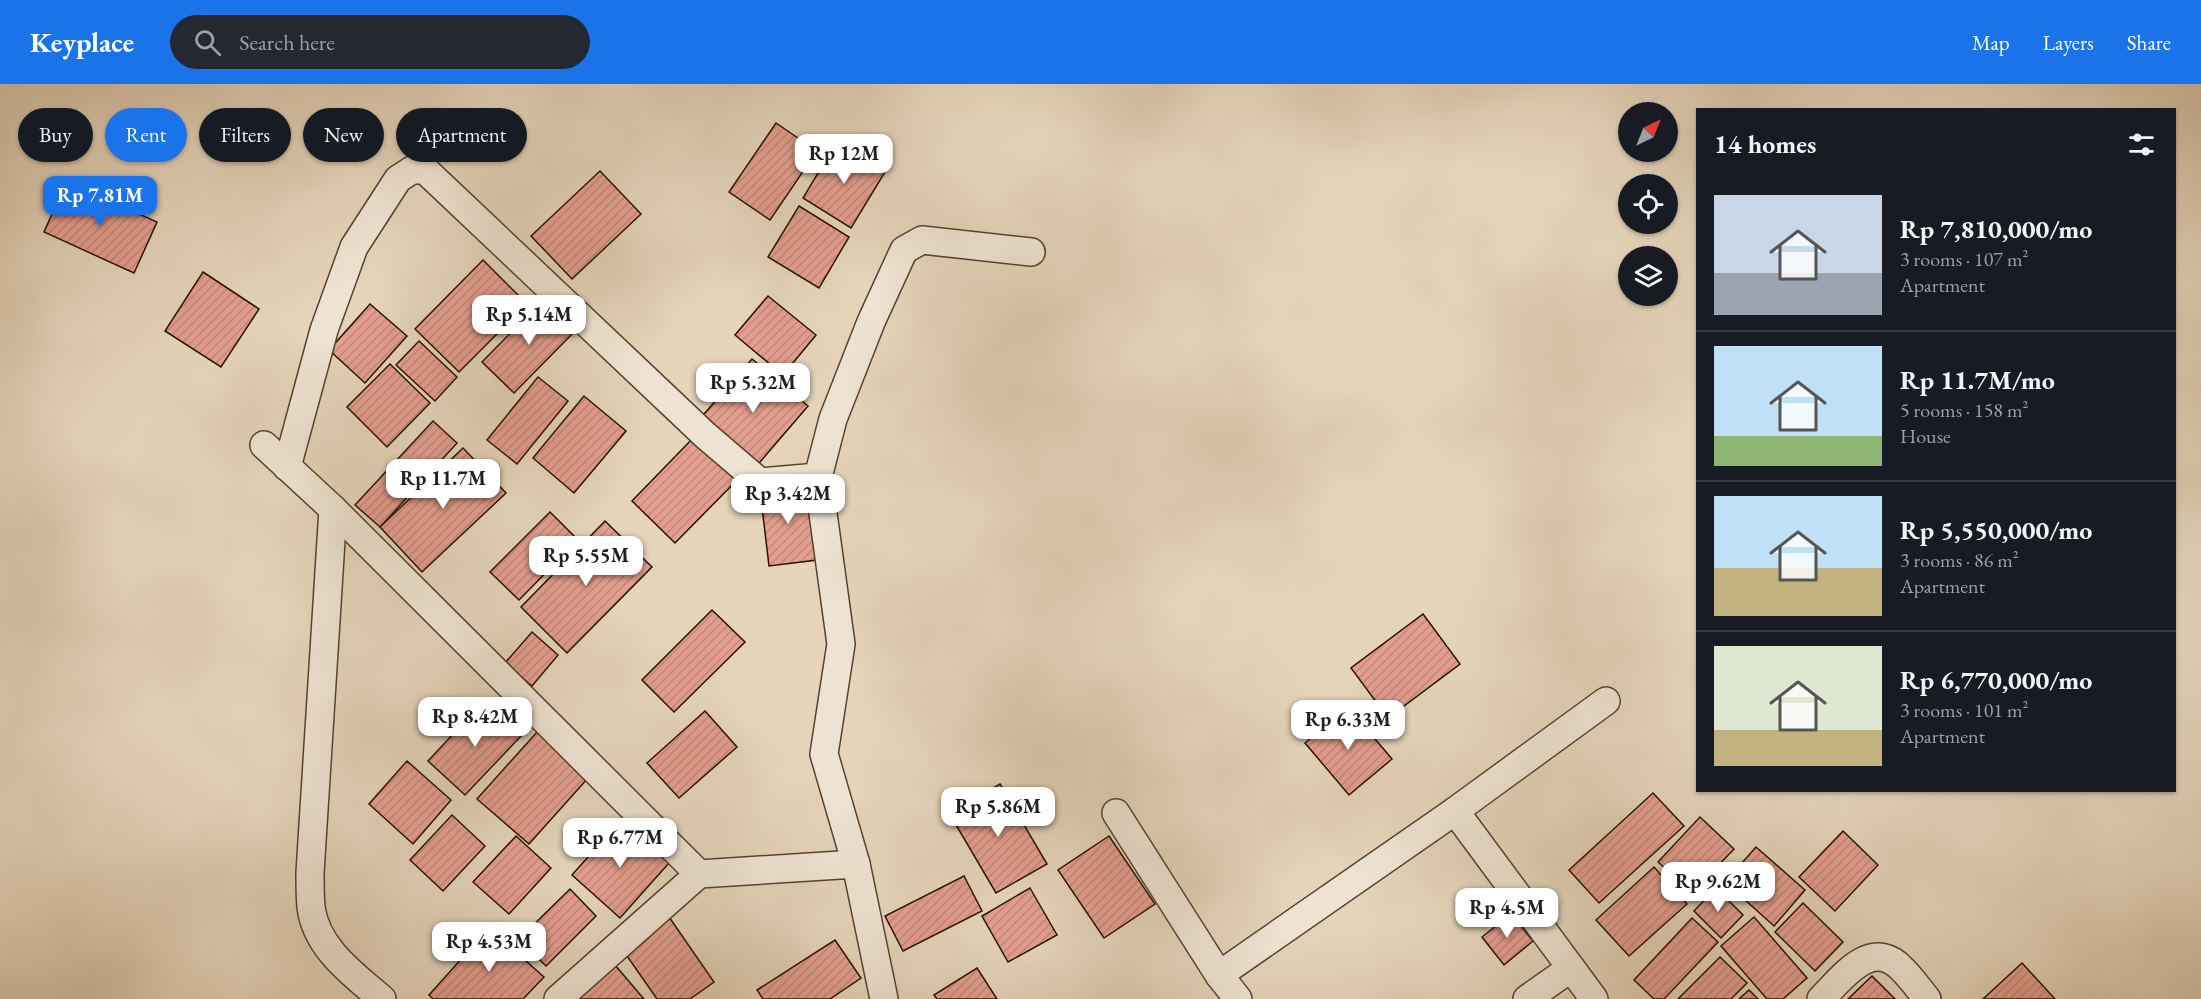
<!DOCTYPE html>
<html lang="en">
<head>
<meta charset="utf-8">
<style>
	body { margin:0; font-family:"EB Garamond",serif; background:#242831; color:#f1f3f6; height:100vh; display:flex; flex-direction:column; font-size:22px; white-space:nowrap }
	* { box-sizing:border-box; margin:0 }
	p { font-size:20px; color:#9ea1a6 }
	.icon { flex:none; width:33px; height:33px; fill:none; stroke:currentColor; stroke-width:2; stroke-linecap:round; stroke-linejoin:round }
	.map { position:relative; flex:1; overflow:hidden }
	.sheet { position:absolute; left:1696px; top:24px; width:480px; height:684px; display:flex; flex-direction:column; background:#171b24; border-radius:0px; box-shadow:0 2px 4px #0004 }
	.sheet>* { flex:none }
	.guide { position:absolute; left:18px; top:24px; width:570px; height:54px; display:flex; gap:12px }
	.needle { width:39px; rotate:43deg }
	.tools { position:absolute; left:1618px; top:18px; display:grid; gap:12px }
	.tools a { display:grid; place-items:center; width:60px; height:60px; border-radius:50%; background:#171b24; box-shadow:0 2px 4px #0004; font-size:30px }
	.price { position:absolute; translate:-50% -51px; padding:0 14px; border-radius:12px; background:#fff; color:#222; font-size:20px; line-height:39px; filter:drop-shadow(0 2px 3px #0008) }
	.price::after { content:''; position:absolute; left:50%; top:36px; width:18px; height:14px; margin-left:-9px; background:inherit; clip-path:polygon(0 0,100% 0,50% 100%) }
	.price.on { background:#1a73e8; color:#fff }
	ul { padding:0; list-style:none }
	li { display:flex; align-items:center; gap:18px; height:150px; padding:0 18px }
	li+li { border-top:2px solid #363941 }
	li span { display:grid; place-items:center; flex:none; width:168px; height:120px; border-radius:0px; color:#555 }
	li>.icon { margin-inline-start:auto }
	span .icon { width:72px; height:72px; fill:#fffc; stroke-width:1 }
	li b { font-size:26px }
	h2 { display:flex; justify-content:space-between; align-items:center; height:72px; padding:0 18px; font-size:26px }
	.tag { padding:0 21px; border-radius:27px; background:#171b24; box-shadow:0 2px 4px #0004; font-size:21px; line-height:54px }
	.tag.on { background:#1a73e8; color:#fff }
	header { display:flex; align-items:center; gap:36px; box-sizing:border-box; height:84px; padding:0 30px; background:#1a73e8; color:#fff }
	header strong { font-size:28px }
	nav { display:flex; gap:33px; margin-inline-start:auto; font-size:21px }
	.search { width:420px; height:54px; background:#242831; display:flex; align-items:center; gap:15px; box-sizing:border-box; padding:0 21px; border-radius:33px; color:#9ea1a6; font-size:22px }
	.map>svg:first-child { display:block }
	.building { fill:url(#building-hatch); stroke:#271103; stroke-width:1.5 }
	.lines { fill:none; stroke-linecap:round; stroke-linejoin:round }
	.minor-casing { stroke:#564231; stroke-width:30 }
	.minor { stroke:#eee3d2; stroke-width:27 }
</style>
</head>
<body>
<header>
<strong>Keyplace</strong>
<div class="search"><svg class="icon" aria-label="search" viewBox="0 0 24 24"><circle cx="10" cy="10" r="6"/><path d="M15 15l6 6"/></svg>Search here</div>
<nav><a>Map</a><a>Layers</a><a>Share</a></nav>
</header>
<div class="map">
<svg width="2201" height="915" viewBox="0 0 2201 915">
	<defs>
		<pattern id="building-hatch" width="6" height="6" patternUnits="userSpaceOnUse" patternTransform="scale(1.5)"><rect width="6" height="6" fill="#e49e8f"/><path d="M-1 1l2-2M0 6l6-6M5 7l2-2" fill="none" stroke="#c4877a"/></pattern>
	</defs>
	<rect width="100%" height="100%" fill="#e5d4ba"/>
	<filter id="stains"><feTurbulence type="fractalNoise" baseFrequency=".00333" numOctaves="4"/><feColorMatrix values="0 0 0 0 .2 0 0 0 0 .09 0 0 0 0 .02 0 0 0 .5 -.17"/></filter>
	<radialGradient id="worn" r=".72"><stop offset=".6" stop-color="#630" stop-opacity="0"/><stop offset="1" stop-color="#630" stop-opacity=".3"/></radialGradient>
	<g class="building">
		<path d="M 776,39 L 817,67 L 770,136 L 729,108 Z"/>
		<path d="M 836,59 L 885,88 L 851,144 L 803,114 Z"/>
		<path d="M 600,87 L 641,130 L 572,195 L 531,152 Z"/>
		<path d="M 67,97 L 157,138 L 134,189 L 44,148 Z"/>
		<path d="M 799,122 L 849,153 L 819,204 L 768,173 Z"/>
		<path d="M 483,176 L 527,220 L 459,288 L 415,245 Z"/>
		<path d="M 203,188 L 259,225 L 221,283 L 165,247 Z"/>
		<path d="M 768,212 L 816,251 L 783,291 L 735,251 Z"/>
		<path d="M 544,215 L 576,246 L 514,309 L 482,278 Z"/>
		<path d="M 370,220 L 407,252 L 365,299 L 329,266 Z"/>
		<path d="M 419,257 L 457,293 L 435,317 L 396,281 Z"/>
		<path d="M 752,275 L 808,322 L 754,385 L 698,337 Z"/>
		<path d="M 390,280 L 430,319 L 387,363 L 347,323 Z"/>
		<path d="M 538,293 L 568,317 L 517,380 L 487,356 Z"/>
		<path d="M 584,312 L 626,347 L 574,409 L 533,374 Z"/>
		<path d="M 433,337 L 457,359 L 380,443 L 355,421 Z"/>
		<path d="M 697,350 L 741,392 L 675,459 L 632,417 Z"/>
		<path d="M 463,364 L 506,409 L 422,488 L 380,443 Z"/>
		<path d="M 808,401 L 817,476 L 769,482 L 760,406 Z"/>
		<path d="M 550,428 L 578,456 L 519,516 L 490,488 Z"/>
		<path d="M 605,437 L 652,483 L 567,569 L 521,523 Z"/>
		<path d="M 712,526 L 745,558 L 674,628 L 642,596 Z"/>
		<path d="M 1423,530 L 1460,580 L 1388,634 L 1351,584 Z"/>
		<path d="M 532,548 L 558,571 L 532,602 L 505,579 Z"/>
		<path d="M 484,617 L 521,652 L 465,711 L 428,677 Z"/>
		<path d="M 1348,623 L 1392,675 L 1349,711 L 1305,659 Z"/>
		<path d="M 705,627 L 737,663 L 679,714 L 647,679 Z"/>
		<path d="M 537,648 L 588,694 L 529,760 L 477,715 Z"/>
		<path d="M 407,677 L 451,716 L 413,760 L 369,720 Z"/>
		<path d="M 1000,700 L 1047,780 L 996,809 L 949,729 Z"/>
		<path d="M 1653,709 L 1684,742 L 1599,819 L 1569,786 Z"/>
		<path d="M 452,731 L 485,762 L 443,807 L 410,776 Z"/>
		<path d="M 1700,733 L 1734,765 L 1692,809 L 1658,778 Z"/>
		<path d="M 621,736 L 669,779 L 620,834 L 572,791 Z"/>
		<path d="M 1843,747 L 1878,781 L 1835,827 L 1799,793 Z"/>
		<path d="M 516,752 L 551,784 L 509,830 L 473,798 Z"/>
		<path d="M 1109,752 L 1155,820 L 1104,854 L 1058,786 Z"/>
		<path d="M 1756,763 L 1805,806 L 1774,842 L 1725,798 Z"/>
		<path d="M 1654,783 L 1687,820 L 1629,872 L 1596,836 Z"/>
		<path d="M 964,792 L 982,827 L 903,867 L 885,832 Z"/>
		<path d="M 1030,804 L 1057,851 L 1008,878 L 982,832 Z"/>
		<path d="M 1716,804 L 1743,831 L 1721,854 L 1694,827 Z"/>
		<path d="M 570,805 L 596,832 L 546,882 L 519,855 Z"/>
		<path d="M 1803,819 L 1843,858 L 1815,887 L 1775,848 Z"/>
		<path d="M 667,830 L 714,898 L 690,915 L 657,915 L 620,862 Z"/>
		<path d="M 1511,830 L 1533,857 L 1504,881 L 1482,853 Z"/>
		<path d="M 1754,833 L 1807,894 L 1783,915 L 1767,915 L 1721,862 Z"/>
		<path d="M 1692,834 L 1718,858 L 1664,915 L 1654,915 L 1634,896 Z"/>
		<path d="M 489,844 L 544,893 L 523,915 L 433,915 L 429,911 Z"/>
		<path d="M 835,856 L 861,894 L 830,915 L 763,915 L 757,906 Z"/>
		<path d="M 1720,873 L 1747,899 L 1731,915 L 1678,915 Z"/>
		<path d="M 2022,879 L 2055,915 L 1983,915 Z"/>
		<path d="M 615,881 L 644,915 L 576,915 Z"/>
		<path d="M 977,884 L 997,915 L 937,915 L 934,911 Z"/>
		<path d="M 1872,892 L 1895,915 L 1848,915 Z"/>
		<path d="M 1749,906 L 1758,915 L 1739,915 Z"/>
	</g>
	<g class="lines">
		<g class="minor-casing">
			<g id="minor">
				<path d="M 264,361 L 333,425 L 699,790"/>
				<path d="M 287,383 L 324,246 L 354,163 L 398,95 L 412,86 L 425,86 L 705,351 L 760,398 L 818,393"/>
				<path d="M 333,425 L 310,789 C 310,800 310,812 311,823 C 316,864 353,890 382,915"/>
				<path d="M 1455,727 L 1594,915"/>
				<path d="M 1116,729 L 1219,891 L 1238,915"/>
				<path d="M 856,780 L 824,670 L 841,560 L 818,393 L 833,335 L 871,238 L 904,166 L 922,156 L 1031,168"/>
				<path d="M 1219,891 L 1455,727 L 1606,617"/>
				<path d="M 558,915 L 699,790 L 856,780 L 884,915"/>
				<path d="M 1527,915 L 1571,884"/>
				<path d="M 1821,915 C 1843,893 1872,852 1903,886 C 1912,895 1919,905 1927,915"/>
			</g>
		</g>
		<use href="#minor" class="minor"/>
	</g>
	<rect width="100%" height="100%" filter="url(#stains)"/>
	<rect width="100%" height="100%" fill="url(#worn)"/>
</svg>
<div class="tools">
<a><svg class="needle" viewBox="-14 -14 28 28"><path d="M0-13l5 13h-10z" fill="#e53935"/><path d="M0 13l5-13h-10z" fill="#9ea1a6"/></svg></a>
<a><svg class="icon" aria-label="locate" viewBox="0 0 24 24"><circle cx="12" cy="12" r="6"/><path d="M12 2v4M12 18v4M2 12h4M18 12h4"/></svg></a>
<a><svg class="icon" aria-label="layers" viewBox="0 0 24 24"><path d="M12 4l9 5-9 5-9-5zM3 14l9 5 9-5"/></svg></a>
</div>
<b class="price" style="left:844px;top:101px">Rp 12M</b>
<b class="price on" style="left:100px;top:143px">Rp 7.81M</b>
<b class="price" style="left:529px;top:262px">Rp 5.14M</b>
<b class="price" style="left:753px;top:330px">Rp 5.32M</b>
<b class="price" style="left:443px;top:426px">Rp 11.7M</b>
<b class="price" style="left:788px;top:441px">Rp 3.42M</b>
<b class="price" style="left:586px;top:503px">Rp 5.55M</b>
<b class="price" style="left:475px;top:664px">Rp 8.42M</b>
<b class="price" style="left:1348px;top:667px">Rp 6.33M</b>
<b class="price" style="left:998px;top:754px">Rp 5.86M</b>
<b class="price" style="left:620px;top:785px">Rp 6.77M</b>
<b class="price" style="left:1718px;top:829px">Rp 9.62M</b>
<b class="price" style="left:1507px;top:855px">Rp 4.5M</b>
<b class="price" style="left:489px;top:889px">Rp 4.53M</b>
<div class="guide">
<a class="tag">Buy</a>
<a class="tag on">Rent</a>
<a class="tag">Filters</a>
<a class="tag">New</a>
<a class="tag">Apartment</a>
</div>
<section class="sheet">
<h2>14 homes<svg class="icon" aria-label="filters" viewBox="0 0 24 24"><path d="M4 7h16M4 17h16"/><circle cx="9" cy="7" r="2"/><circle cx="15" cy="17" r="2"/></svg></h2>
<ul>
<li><span style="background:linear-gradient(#c9d6e8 65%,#9aa5b1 0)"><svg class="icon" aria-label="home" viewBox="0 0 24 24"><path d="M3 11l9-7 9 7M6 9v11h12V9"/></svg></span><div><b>Rp 7,810,000/mo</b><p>3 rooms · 107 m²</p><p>Apartment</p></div></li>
<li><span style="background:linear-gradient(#bfe0f5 75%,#8fb573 0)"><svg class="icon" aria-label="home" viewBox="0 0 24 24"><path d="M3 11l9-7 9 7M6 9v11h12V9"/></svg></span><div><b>Rp 11.7M/mo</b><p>5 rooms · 158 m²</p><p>House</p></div></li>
<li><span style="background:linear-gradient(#bfe0f5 60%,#c2b280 0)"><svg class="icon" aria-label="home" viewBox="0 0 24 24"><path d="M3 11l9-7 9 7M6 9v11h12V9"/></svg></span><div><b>Rp 5,550,000/mo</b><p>3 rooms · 86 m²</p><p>Apartment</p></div></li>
<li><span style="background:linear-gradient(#dfe7d0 70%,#c2b280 0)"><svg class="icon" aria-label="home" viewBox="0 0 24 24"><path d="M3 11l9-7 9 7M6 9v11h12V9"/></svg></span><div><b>Rp 6,770,000/mo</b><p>3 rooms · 101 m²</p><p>Apartment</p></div></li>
</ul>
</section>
</div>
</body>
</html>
